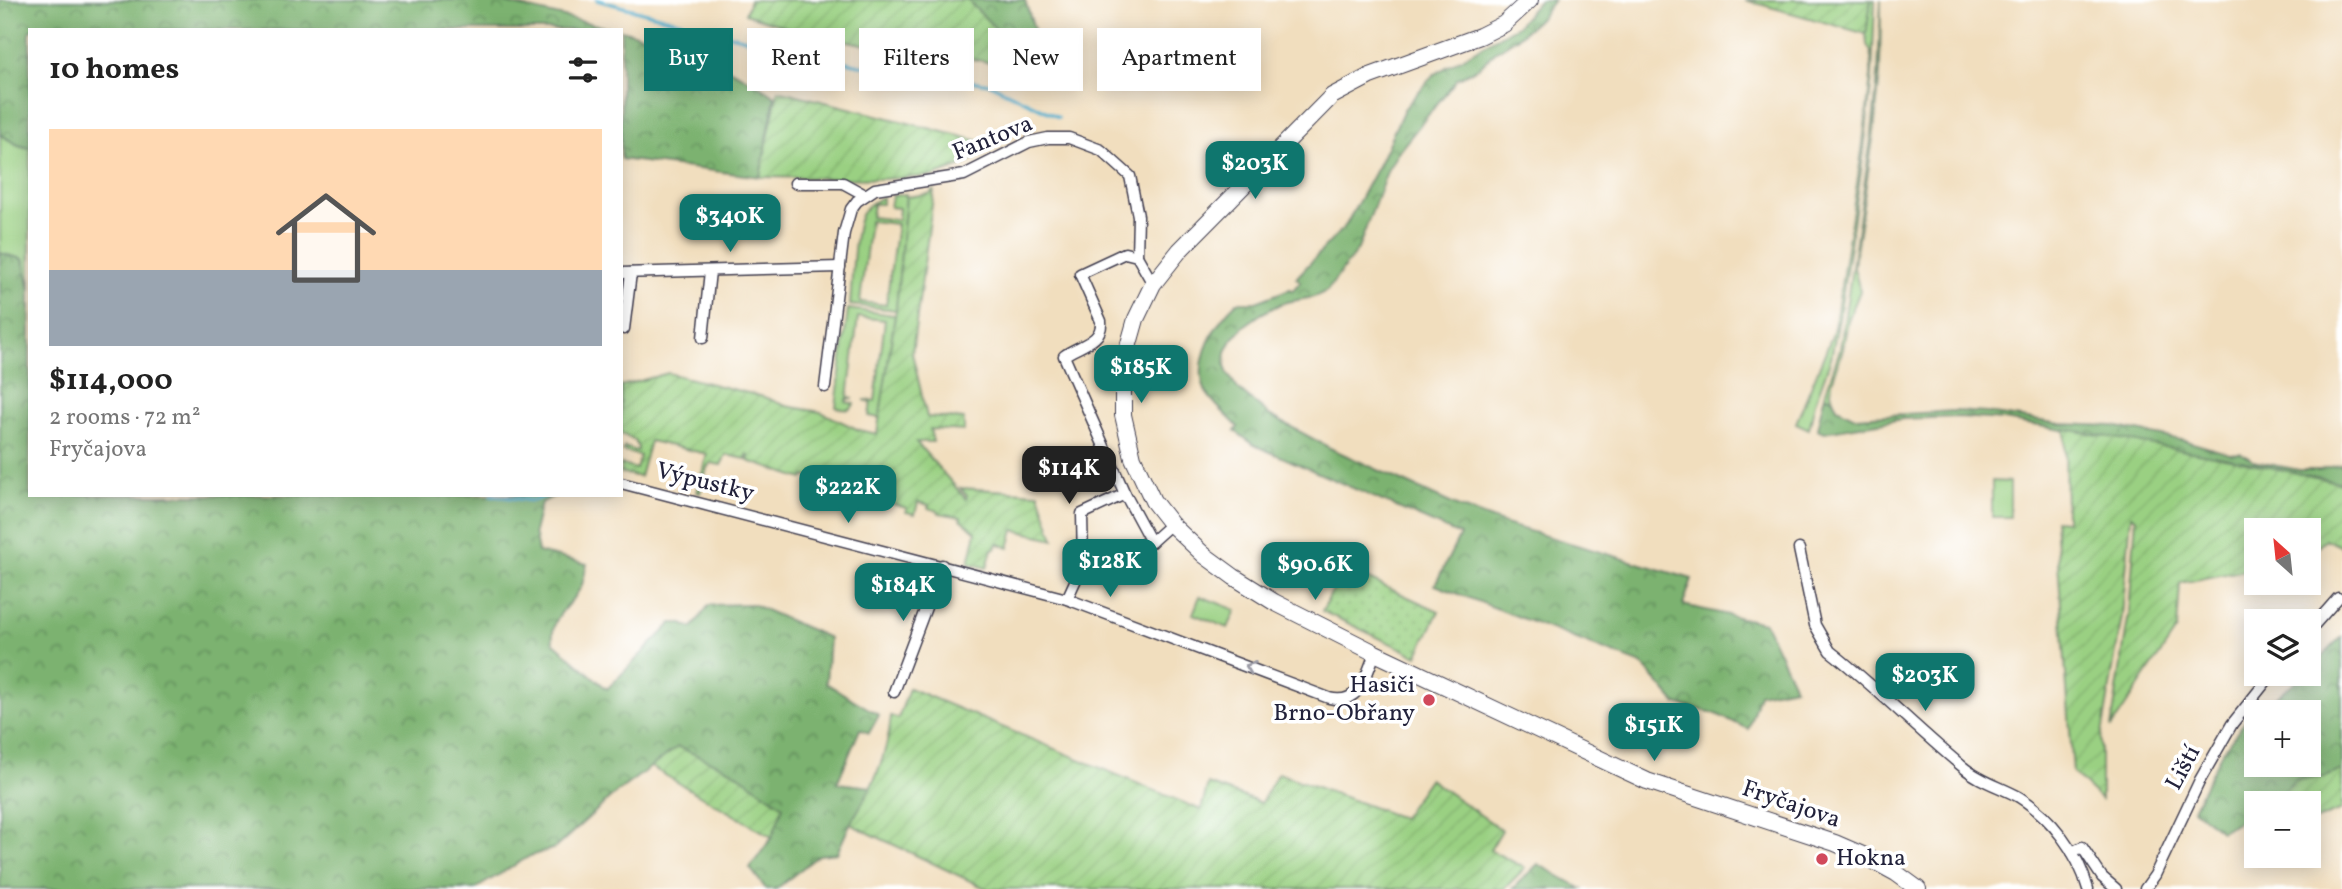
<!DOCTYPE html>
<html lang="en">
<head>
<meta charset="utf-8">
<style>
	body { margin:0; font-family:Vollkorn,serif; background:#f2f2f2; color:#222; height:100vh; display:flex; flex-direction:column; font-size:26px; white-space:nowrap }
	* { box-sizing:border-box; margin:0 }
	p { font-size:23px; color:#767676 }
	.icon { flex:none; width:38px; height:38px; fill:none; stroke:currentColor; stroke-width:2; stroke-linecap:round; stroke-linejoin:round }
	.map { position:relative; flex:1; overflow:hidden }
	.sheet { position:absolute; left:28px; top:28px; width:595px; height:469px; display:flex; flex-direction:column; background:#fff; border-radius:0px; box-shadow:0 4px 18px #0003 }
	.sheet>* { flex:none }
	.top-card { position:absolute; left:644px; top:28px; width:665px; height:63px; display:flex; gap:14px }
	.needle { width:46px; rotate:333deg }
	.fabs { position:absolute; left:2244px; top:518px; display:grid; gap:14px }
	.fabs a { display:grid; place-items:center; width:77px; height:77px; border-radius:0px; background:#fff; box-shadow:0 4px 18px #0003; font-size:35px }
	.price { position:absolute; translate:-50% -60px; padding:0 16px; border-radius:14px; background:#0f766e; color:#fff; font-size:23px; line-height:46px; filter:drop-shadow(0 2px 4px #0008) }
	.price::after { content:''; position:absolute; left:50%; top:42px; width:21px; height:16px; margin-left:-10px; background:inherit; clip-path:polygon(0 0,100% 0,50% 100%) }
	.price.active { background:#222; color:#fff }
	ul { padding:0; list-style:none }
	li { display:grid; align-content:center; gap:14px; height:371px; padding:0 21px }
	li+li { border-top:2px solid #e0e0e0 }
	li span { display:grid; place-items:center; height:217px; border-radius:0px; color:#555 }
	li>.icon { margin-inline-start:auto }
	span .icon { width:126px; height:126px; fill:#fffc; stroke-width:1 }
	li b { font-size:30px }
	h2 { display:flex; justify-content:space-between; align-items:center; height:84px; padding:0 21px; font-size:30px }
	.tag { padding:0 24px; border-radius:0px; background:#fff; box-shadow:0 4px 18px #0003; font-size:24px; line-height:63px }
	.tag.active { background:#0f766e; color:#fff }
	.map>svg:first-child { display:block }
	.grass { fill:#9ad082; stroke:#5e795e; stroke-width:2; fill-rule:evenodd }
	.forest { fill:url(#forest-crowns); stroke:#4e6a56; stroke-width:2; fill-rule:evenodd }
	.park { fill:url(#park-dots); stroke:#5e795e; stroke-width:2 }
	.garden { fill:url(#garden-furrows); stroke:#5e795e; stroke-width:2 }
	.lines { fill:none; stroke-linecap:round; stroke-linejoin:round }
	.stream { stroke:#4babca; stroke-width:3.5 }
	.minor-casing { stroke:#413e4f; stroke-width:13 }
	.secondary-casing { stroke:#413e4f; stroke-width:18 }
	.minor { stroke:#fff; stroke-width:10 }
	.secondary { stroke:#fff; stroke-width:16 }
	.oneway { stroke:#9c9ca7 }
	.poi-dot { fill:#d1495b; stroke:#fff; stroke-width:2.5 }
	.labels { text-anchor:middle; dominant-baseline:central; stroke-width:7; stroke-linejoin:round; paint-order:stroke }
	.street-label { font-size:24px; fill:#22223b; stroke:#fff }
	.poi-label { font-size:24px; fill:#22223b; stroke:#fff; text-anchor:end }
</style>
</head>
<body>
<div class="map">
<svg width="2342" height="889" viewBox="0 0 2342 889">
	<defs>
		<pattern id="forest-crowns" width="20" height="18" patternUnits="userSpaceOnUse" patternTransform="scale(1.75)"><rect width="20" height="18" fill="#7bb270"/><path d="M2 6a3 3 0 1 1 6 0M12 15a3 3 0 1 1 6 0" fill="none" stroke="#64905d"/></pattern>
		<pattern id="park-dots" width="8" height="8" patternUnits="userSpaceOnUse" patternTransform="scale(1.75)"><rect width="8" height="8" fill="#9ad082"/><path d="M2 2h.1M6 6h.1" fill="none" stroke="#84b271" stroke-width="1.8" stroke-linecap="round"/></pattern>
		<pattern id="garden-furrows" width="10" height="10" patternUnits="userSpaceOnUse" patternTransform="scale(1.75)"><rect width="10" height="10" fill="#9ad082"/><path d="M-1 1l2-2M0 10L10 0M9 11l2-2" fill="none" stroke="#84b271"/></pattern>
	</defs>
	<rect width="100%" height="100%" fill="#fff"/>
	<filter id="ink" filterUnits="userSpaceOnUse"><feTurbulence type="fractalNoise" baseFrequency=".0143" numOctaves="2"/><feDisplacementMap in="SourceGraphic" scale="14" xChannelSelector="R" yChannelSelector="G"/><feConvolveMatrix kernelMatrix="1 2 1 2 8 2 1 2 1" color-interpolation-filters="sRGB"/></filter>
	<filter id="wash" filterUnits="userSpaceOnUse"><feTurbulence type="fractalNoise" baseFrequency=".00686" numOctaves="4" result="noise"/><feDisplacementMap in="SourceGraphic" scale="28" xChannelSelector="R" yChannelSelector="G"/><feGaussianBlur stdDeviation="1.57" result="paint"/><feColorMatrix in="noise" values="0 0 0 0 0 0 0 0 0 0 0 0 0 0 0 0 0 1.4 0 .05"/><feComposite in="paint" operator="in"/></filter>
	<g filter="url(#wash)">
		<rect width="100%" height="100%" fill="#f1debe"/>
		<g class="grass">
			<path d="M 1871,0 L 1875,0 L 1872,76 L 1864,151 L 1839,318 L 1831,358 L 1815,403 L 1809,429 L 1796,423 L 1832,336 L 1836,318 L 1862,151 L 1871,76 L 1871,51 L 1867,45 L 1866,34 Z"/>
			<path d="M 1881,0 L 1880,74 L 1874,132 L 1855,258 L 1854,268 L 1860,291 L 1848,320 L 1843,349 L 1832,382 L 1831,392 L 1833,399 L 1828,396 L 1824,397 L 1840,349 L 1872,132 L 1878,74 Z"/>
			<path d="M 0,135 L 18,145 L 30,148 L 30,289 L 23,259 L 0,253 Z"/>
			<path d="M 906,194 L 896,310 L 850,305 C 852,284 853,232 861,215 C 865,206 874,202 882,197 L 882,204 L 873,204 L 871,217 L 898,220 L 899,208 L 890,207 L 892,196 ZM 870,221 L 897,224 L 886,305 L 860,302 Z"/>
			<path d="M 848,309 L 895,315 L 880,418 L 869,416 L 871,402 L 864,400 L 875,401 L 885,320 L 858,317 L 848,398 L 854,399 L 847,399 L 846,402 L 854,404 C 850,413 843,409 836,407 Z"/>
			<path d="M 1992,481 L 2010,482 L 2010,517 L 1992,517 Z"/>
			<path d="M 1200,596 L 1236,610 L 1228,628 L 1193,614 Z"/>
		</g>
		<g class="forest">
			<path d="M 0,0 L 493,0 L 618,30 L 30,30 L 30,148 L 18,145 L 0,134 Z"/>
			<path d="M 967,0 L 1025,0 L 1047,71 L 1022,40 L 1016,49 Z"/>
			<path d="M 1540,0 L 1554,0 L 1541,17 L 1518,37 L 1495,52 L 1479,67 L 1457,79 L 1399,151 L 1388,169 L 1358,249 L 1327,291 L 1314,297 L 1282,303 L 1261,314 L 1244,326 L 1232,340 L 1226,352 L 1225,366 L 1228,374 L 1238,389 L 1269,415 L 1330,448 L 1459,507 L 1505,524 L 1692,579 L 1683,605 L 1765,623 L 1795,687 L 1759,694 L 1748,729 L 1714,713 L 1676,704 L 1642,664 L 1435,585 L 1460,535 L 1254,445 L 1235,431 L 1238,427 C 1230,418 1210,401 1205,390 C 1193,360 1216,321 1237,302 L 1256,302 L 1290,289 L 1292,291 L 1301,281 L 1296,278 L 1346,225 L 1380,162 L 1404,109 L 1433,75 L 1518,25 Z"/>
			<path d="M 621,30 C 673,42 731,66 775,96 L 760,177 L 621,159 Z"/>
			<path d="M 0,253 L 23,259 L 30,289 L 30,495 L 556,495 L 541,503 L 534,532 L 538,552 L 587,564 C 585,571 584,581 581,587 C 570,607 550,615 553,642 L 607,689 L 672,623 L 680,623 L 692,628 L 709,605 L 752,604 L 829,638 L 826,683 L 879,715 L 869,733 L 860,729 L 837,783 L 873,787 L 850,824 L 837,853 L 819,855 L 776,889 L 766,889 L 750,868 L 772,837 L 783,806 L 678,747 L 617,792 L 555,848 L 530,856 L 475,889 L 0,889 Z"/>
			<path d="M 1828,396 L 1833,399 L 1837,408 L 1855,417 L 1954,411 L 1987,413 L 2061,424 L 2113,426 L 2186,441 L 2230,454 L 2240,453 L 2254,461 L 2299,470 L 2320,470 L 2342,464 L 2342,483 L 2246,462 L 2004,420 L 1959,417 L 1903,419 L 1824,432 L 1817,429 L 1824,397 Z"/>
			<path d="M 2342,637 L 2342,770 L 2326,777 L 2295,780 C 2281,795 2277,803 2256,803 L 2256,811 L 2221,831 L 2193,809 L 2222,752 L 2253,711 L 2259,711 L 2305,674 L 2308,674 L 2308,671 ZM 2256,712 L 2308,712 L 2308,765 L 2256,765 Z"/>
			<path d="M 1538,864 L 1582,889 L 1512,889 Z"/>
		</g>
		<path class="park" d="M 1344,568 L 1439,611 L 1417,656 L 1322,611 Z"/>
		<g class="garden">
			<path d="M 750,0 L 967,0 L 1016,49 L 1043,83 L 1021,69 L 968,58 L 862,44 L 792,29 L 745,14 Z"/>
			<path d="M 1745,0 L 1871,0 L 1866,34 Z"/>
			<path d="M 778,90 L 995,145 L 964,165 L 933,176 L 883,179 L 760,177 Z"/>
			<path d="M 934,190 L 912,353 L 927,417 L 964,419 L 964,431 L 930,429 L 933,442 L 916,442 L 966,499 L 967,496 L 960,488 L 1039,493 L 1054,539 L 1014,530 L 1009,548 L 997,543 L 995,549 L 992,549 L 987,568 L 969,563 L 976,532 L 961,519 L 961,517 L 939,513 L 939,511 L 928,508 L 929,505 L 918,502 L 915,514 L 906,512 L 906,508 L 882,501 L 883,495 L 880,500 L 862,495 L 862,491 L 843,486 L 845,478 L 829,474 L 827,480 L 816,478 L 815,472 L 813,479 L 805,476 L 803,479 L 748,461 L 749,455 L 747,454 L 746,459 L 726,455 L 721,465 L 711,463 L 707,468 L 700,493 L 697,492 L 707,454 L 650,441 L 640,477 L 621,473 L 621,464 L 636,469 L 640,456 L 623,451 L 624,447 L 637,451 L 638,447 L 635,440 L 621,434 L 621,386 L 668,373 L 764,397 L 786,406 L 821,412 L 859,430 L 877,434 L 896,310 L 906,197 L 929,194 Z"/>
			<path d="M 2065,429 L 2246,462 L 2342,483 L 2342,547 L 2325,539 L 2308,559 L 2308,530 L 2256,530 L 2256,568 L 2180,583 L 2177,629 L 2111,728 L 2129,613 L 2136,518 L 2131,516 L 2122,616 L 2101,740 L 2101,800 L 2073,773 L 2055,520 L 2066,521 Z"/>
			<path d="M 909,688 L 1201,810 L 1208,784 L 1261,803 L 1278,773 L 1402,818 L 1429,779 L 1502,830 L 1490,850 L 1525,868 L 1504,889 L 987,889 L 850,824 C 872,788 887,760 891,716 L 898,719 Z"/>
			<path d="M 678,747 L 733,771 L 783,806 L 772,837 L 651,767 Z"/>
			<path d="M 2342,770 L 2342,810 L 2308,823 L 2308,803 L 2280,803 L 2278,798 L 2295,780 L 2326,777 Z"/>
		</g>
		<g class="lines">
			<g class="stream">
				<path d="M 597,0 L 761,43 L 860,65 L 990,84 L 1058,117"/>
				<path d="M 491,495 L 532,501 L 548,495"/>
			</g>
		</g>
	</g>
	<g filter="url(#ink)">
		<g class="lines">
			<g class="minor-casing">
				<g id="minor">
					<path d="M 795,183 L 843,183 L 865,195"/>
					<path d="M 621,273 L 840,267"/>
					<path d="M 624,329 L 631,273"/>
					<path d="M 703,338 L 710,271"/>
					<path d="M 825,387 L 844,233 L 851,209 L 857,201 L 875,189 L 964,175 L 1029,142 L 1048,138 L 1069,138 L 1101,150 L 1130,176 L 1138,216 L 1137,256"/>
					<path d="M 621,483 L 1067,599 L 1329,698 C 1360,706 1366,676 1375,653"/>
					<path d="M 1151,542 L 1125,494 L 1064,356 C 1078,345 1103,343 1101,321 L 1080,274 L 1125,253 L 1137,256 L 1153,284"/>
					<path d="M 1799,549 L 1815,625 L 1830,651 C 1876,687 1918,730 1963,767 C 1979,781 2001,787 2019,797 C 2051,817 2078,852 2088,889"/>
					<path d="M 1083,564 L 1082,514 L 1125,494"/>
					<path d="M 1067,599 L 1083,564 L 1151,542 L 1171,524"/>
					<path d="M 2308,632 L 2338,598"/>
					<path d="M 894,692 L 942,565"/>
					<path d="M 2072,852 L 2082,847 L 2102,877 L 2116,889"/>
					<path d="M 2145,889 L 2155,875 L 2200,780 L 2232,724 L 2272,674"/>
				</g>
			</g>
			<g class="secondary-casing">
				<path id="secondary" d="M 1530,0 L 1504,24 L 1480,36 L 1370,76 L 1332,96 L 1180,250 L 1153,284 L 1136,319 L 1123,365 L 1123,415 L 1133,458 L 1153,501 L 1171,524 L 1204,555 L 1234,577 L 1274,602 L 1375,653 L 1647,781 L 1835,843 L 1865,856 L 1896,873 L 1918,889"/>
			</g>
			<use href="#minor" class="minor"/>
			<use href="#secondary" class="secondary"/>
		</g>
		<defs><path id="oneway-chevron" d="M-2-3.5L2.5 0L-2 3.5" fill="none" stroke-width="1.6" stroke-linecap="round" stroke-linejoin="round" transform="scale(1.75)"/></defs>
		<use class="oneway" href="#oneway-chevron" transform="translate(1250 667) rotate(-160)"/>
	</g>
	<g class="poi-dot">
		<circle cx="1429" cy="700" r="7"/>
		<circle cx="1822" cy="859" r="7"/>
	</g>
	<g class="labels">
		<g class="street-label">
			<text transform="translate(993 139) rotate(-22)">Fantova</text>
			<text transform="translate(705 483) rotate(14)">Výpustky</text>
			<text transform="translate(2184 768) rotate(-62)">Liští</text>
			<text transform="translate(1791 805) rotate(19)">Fryčajova</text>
		</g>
		<g class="poi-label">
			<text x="1415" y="686">Hasiči<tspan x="1415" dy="28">Brno-Obřany</tspan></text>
			<text x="1836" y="859" text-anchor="start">Hokna</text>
		</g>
	</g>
</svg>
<div class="fabs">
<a><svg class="needle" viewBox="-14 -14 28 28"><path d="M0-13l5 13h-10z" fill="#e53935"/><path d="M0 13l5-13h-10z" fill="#767676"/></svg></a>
<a><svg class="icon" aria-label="layers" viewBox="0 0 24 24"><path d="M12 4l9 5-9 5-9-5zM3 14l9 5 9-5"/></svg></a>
<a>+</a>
<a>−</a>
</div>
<b class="price" style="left:1255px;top:201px">$203K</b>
<b class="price" style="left:730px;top:254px">$340K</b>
<b class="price" style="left:1141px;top:405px">$185K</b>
<b class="price active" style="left:1069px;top:506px">$114K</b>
<b class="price" style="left:848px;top:525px">$222K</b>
<b class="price" style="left:1110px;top:599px">$128K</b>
<b class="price" style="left:1315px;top:602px">$90.6K</b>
<b class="price" style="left:903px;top:623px">$184K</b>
<b class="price" style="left:1925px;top:713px">$203K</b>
<b class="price" style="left:1654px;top:763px">$151K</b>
<div class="top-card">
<a class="tag active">Buy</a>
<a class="tag">Rent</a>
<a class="tag">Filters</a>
<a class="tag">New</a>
<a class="tag">Apartment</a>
</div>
<section class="sheet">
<h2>10 homes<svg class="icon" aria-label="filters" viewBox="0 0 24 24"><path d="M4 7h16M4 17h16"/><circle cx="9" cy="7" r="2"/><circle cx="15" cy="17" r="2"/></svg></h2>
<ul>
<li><span style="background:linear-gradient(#ffd9b3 65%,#9aa5b1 0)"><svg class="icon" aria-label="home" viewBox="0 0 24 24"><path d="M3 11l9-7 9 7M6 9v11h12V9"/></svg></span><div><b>$114,000</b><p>2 rooms · 72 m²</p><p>Fryčajova</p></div></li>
</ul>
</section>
</div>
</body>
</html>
